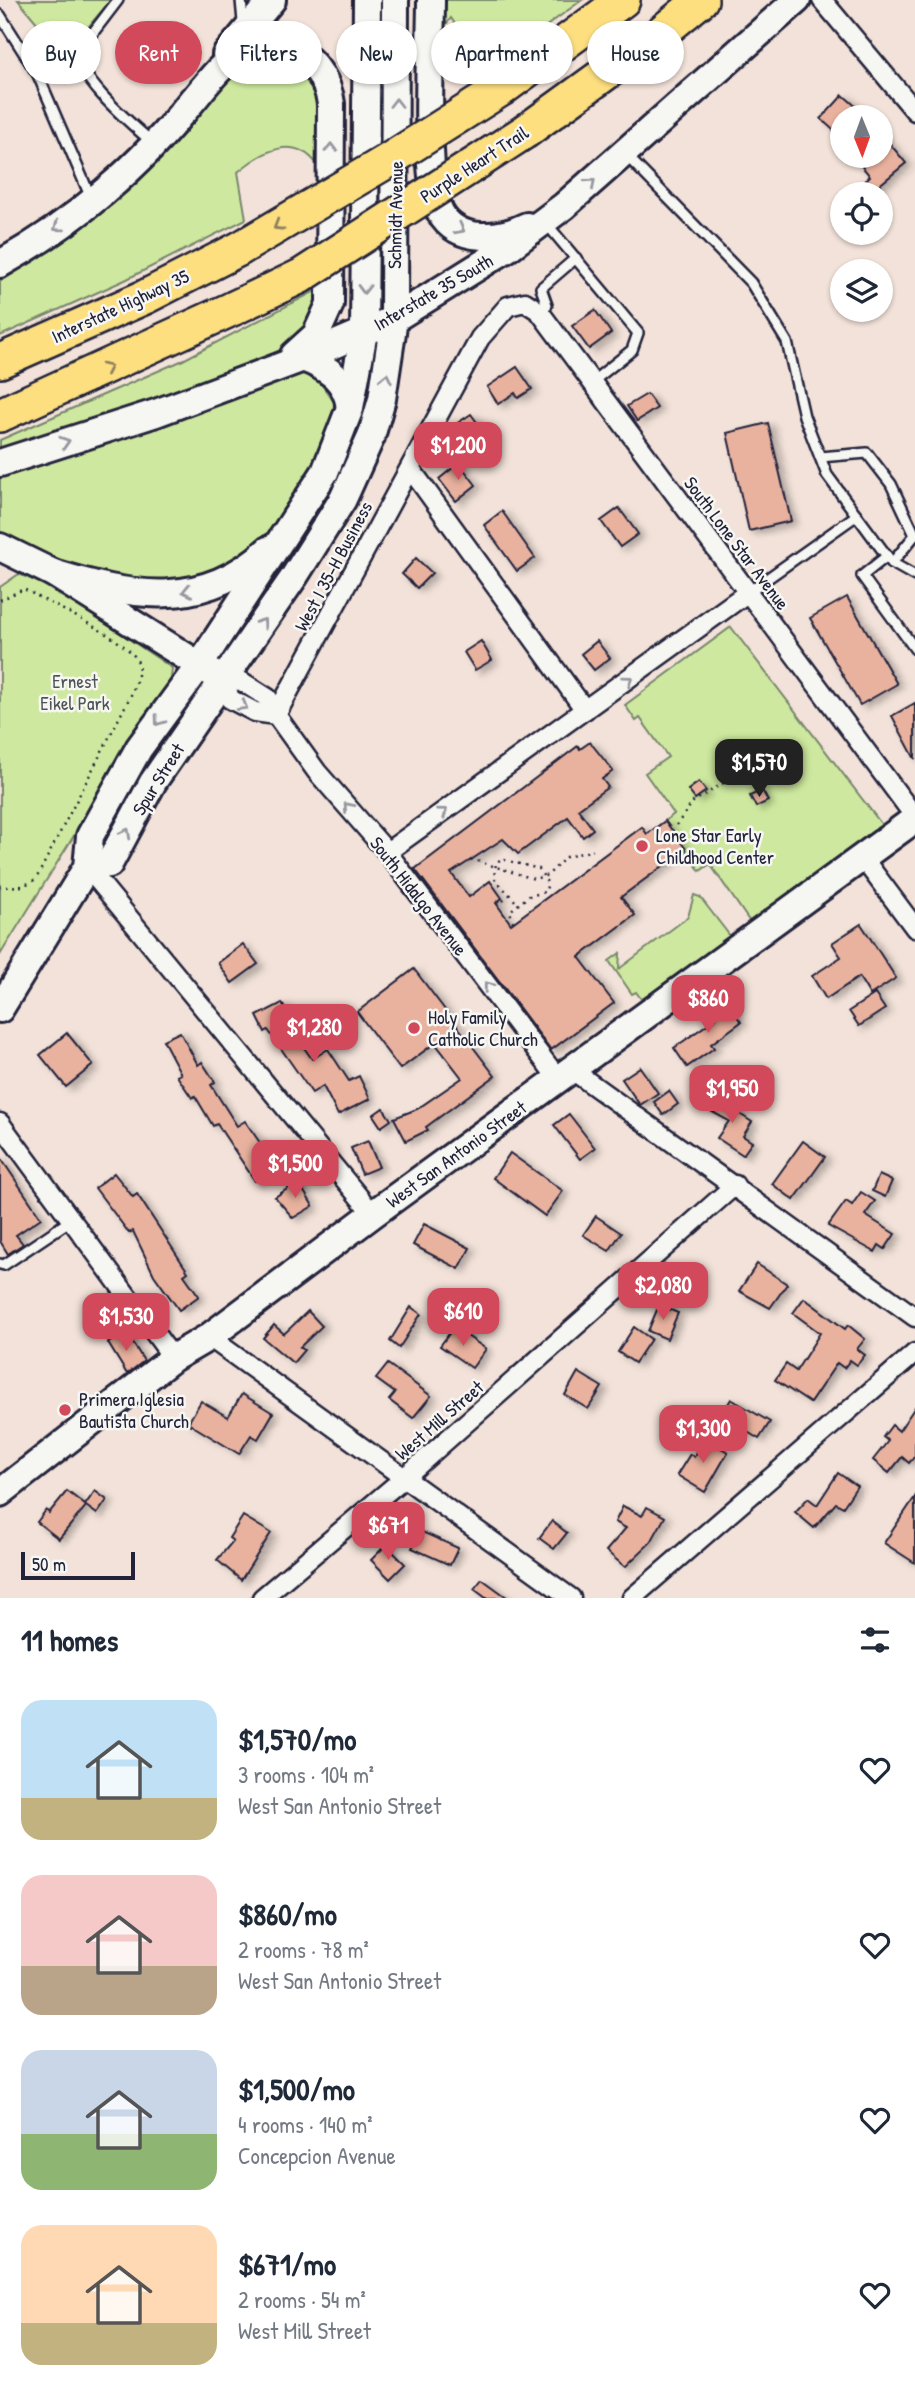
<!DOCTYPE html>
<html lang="en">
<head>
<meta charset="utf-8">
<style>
	body { margin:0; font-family:"Patrick Hand",sans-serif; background:#f6f6f7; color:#1f2937; height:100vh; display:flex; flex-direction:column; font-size:26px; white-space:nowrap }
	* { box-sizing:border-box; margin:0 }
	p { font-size:23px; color:#747a83 }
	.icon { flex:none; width:38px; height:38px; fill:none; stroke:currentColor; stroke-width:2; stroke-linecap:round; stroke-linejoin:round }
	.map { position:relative; height:1598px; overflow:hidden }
	.panel { display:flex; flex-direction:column; background:#fff; flex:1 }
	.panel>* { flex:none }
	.guide { position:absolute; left:21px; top:21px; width:873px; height:63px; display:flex; gap:14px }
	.needle { width:46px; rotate:179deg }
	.fabs { position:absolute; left:830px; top:105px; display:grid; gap:14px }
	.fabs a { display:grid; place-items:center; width:63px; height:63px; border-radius:50%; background:#fff; box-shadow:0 2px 5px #0004; font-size:35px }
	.scale { position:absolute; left:21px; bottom:18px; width:114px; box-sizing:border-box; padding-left:7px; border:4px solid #22223b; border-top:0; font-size:19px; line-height:24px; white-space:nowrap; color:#22223b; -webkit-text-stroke:5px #f6f6f2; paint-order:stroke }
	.price { position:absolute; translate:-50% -60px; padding:0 16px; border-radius:14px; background:#d1495b; color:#fff; font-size:23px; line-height:46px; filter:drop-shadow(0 2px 4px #0008) }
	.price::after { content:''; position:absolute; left:50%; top:42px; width:21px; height:16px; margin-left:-10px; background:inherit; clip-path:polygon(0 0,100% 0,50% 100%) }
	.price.on { background:#222; color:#fff }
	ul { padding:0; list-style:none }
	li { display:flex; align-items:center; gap:21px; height:175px; padding:0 21px }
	li span { display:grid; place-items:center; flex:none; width:196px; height:140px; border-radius:21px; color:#555 }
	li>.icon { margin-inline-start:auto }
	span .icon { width:84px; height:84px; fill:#fffc; stroke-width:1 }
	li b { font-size:30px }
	h2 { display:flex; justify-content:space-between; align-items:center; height:84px; padding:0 21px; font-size:30px }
	.tag { padding:0 24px; border-radius:32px; background:#fff; box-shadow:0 2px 5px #0004; font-size:24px; line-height:63px }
	.tag.on { background:#d1495b; color:#fff }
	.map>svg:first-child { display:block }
	.green { fill:#cee99f; stroke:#78866d; stroke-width:2 }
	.building { fill:#e9b29f; stroke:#22223b; stroke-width:2; filter:url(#shadow) }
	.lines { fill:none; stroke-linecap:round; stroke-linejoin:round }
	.lane-casing { stroke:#22223b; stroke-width:14 }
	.street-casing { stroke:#22223b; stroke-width:23 }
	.secondary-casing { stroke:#22223b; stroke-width:32 }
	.highway-casing { stroke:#22223b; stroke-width:38 }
	.path { stroke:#22223b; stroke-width:2.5; stroke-dasharray:2 5; stroke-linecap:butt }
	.lane { stroke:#f6f6f2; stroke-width:9 }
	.street { stroke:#f6f6f2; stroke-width:18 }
	.secondary { stroke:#f6f6f2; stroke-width:26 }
	.highway { stroke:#fddf80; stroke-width:33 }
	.highway-bridge-casing { stroke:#22223b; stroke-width:38; stroke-linecap:butt }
	.highway-bridge { stroke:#fddf80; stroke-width:33 }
	.oneway { stroke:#9797a0 }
	.oneway2 { stroke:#90805e }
	.poi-dot { fill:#d1495b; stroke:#f6f6f2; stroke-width:2.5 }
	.labels { text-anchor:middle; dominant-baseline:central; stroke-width:5; stroke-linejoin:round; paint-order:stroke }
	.street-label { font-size:19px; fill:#22223b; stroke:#f6f6f2 }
	.park-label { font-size:19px; fill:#4d5454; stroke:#f6f6f2 }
	.poi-label { font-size:19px; fill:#22223b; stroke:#f6f6f2; text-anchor:start }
</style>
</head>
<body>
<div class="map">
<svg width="915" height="1598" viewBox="0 0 915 1598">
	<defs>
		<filter id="shadow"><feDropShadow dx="5.5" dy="3" stdDeviation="3.5" flood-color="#0004"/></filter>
	</defs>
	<rect width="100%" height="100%" fill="#f2e2d9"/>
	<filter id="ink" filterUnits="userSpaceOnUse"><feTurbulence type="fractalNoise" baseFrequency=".0143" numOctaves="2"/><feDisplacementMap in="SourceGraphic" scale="14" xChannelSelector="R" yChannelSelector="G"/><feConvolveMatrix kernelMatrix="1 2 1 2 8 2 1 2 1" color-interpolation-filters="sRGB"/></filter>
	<g filter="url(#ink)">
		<g class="green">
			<path d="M 18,0 L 111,0 C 97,18 63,47 77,71 Z"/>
			<path d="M 440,0 L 582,0 L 486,70 L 451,18 L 445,26 L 444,46 L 440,50 Z"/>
			<path d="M 266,53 L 294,59 L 321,92 L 322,160 L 316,163 C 293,134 261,152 238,172 L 246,219 L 125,280 L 0,336 L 0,281 C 52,250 101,215 145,172 C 178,141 205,105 234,71 L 241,64 Z"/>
			<path d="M 321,288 L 321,302 L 296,343 L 171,399 L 0,454 L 0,440 L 181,361 Z"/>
			<path d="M 307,372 L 325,378 L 321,384 L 334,402 C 333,443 289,513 260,540 C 246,553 230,561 213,569 L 215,574 L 175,585 L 99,579 L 0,537 L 0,474 Z"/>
			<path d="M 19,574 L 56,590 L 172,668 L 171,679 L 0,955 L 0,587 Z"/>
			<path d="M 731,627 L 882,825 L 750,922 L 710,864 L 700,871 L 665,821 L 674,814 L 645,773 L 668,757 L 640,718 L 636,721 L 625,705 Z"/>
			<path d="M 694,895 L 700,897 L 730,936 L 642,1000 L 636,992 L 632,994 L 609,961 L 620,953 L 619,969 L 688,917 Z"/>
		</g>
		<g class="building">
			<path d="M 843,95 L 860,110 L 853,117 L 842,117 L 842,138 L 821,119 Z"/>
			<path d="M 880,132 L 906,163 L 871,192 L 863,183 L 870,176 L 853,156 L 880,156 Z"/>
			<path d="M 595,310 L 611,333 L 589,349 L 572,326 Z"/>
			<path d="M 517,367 L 532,389 L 518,398 L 515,393 L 498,404 L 487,387 Z"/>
			<path d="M 647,394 L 657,408 L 637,421 L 627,406 Z"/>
			<path d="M 471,414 L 492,443 L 482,449 L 477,442 L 467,448 L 453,426 Z"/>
			<path d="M 768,423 L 791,521 L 749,531 L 727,433 Z"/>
			<path d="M 459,463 L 476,485 L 456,501 L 439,479 Z"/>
			<path d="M 619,508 L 638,534 L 620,547 L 601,521 Z"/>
			<path d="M 502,511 L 535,558 L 517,571 L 484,525 Z"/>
			<path d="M 416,558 L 432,573 L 417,588 L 402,574 Z"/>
			<path d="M 847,597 L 897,684 L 860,705 L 810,618 Z"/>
			<path d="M 481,641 L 492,660 L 475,670 L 464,652 Z"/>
			<path d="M 597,641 L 610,658 L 594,670 L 581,654 Z"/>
			<path d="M 915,703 L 915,759 L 892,716 Z"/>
			<path d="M 590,742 L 613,771 L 602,779 L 608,787 L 578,809 L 593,829 L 583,837 L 568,817 L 518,854 L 503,839 L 451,873 L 469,897 L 490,881 L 502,898 L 496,903 L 511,924 L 642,827 L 647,834 L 665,821 L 686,849 L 621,897 L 635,915 L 579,957 L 614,1003 L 551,1050 L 415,869 L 578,746 L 580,749 Z"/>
			<path d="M 699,782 L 706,791 L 695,799 L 688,790 Z"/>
			<path d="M 762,790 L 768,801 L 756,807 L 750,796 Z"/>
			<path d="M 861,924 L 896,978 L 870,995 L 859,977 L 826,999 L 812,976 L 841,957 L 832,943 Z"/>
			<path d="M 243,944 L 258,964 L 232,983 L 218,963 Z"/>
			<path d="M 414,969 L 495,1076 L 426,1127 L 428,1130 L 406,1141 L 394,1118 L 417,1109 L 462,1078 L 435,1043 L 400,1069 L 357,1012 Z"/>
			<path d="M 875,994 L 885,1009 L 859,1026 L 849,1011 Z"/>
			<path d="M 727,1002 L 741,1022 L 711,1044 L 714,1048 L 687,1067 L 674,1048 L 716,1018 L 712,1012 Z"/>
			<path d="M 282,1003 L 290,1020 L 286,1022 L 312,1059 L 328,1049 L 349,1081 L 359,1076 L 370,1099 L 338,1115 L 323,1086 L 312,1093 L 268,1030 L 265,1032 L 257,1016 Z"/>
			<path d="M 180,1032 L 198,1065 L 202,1062 L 215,1082 L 211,1085 L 237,1126 L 245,1121 L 276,1166 L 255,1181 L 217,1124 L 213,1126 L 195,1096 L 192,1098 L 177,1076 L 181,1074 L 163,1040 Z"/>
			<path d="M 67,1033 L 93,1065 L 66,1087 L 40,1055 Z"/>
			<path d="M 640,1067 L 658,1093 L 640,1105 L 622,1079 Z"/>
			<path d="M 669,1091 L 678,1104 L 663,1115 L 654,1102 Z"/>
			<path d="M 716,1094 L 732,1103 L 729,1107 L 752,1122 L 743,1136 L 752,1142 L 743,1155 L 717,1138 L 729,1121 L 707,1109 Z"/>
			<path d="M 383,1108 L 391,1120 L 381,1127 L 373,1115 Z"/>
			<path d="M 569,1114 L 595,1148 L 580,1159 L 554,1125 Z"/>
			<path d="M 368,1141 L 379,1167 L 362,1174 L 351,1148 Z"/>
			<path d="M 803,1141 L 825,1157 L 794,1200 L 772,1184 Z"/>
			<path d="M 510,1153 L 563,1191 L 545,1216 L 493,1178 Z"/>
			<path d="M 0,1157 L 41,1218 L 16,1235 L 23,1244 L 8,1254 L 0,1241 Z"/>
			<path d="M 114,1173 L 133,1197 L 137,1194 L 188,1272 L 184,1275 L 199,1296 L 179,1310 L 154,1275 L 133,1231 L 129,1233 L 95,1188 Z"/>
			<path d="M 879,1175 L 892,1181 L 885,1197 L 872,1191 Z"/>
			<path d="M 298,1182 L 313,1206 L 293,1218 L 275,1197 Z"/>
			<path d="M 861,1192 L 875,1201 L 865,1215 L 895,1234 L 885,1249 L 879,1245 L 875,1252 L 828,1226 L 846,1201 L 852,1205 Z"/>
			<path d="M 596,1216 L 621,1233 L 609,1251 L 583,1235 Z"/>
			<path d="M 424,1224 L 470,1248 L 459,1269 L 413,1245 Z"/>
			<path d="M 757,1264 L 787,1284 L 770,1308 L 739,1291 Z"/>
			<path d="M 804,1298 L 845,1329 L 848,1325 L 865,1339 L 857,1349 L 865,1355 L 857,1365 L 850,1360 L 844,1368 L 837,1363 L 810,1403 L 775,1380 L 786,1364 L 796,1371 L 820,1333 L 793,1313 Z"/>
			<path d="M 659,1305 L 678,1313 L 667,1339 L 648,1331 Z"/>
			<path d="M 411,1307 L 421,1314 L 399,1348 L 390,1341 Z"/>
			<path d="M 308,1311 L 322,1326 L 300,1347 L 304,1350 L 293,1363 L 263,1338 L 274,1325 L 284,1334 Z"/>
			<path d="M 454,1327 L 486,1349 L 472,1368 L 440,1346 Z"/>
			<path d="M 634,1327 L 651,1339 L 635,1363 L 618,1352 Z"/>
			<path d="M 126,1332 L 144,1361 L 127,1374 L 108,1343 Z"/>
			<path d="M 388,1364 L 431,1396 L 413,1418 L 389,1400 L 395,1393 L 376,1379 Z"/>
			<path d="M 578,1372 L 602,1387 L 588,1409 L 565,1395 Z"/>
			<path d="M 242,1394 L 273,1413 L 258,1439 L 251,1435 L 239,1454 L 188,1423 L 201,1401 L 228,1417 Z"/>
			<path d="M 731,1399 L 770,1422 L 759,1439 L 721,1416 Z"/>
			<path d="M 915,1407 L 915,1456 L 909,1463 L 902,1457 L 889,1473 L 873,1460 L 888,1441 L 883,1437 L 892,1425 L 899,1431 Z"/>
			<path d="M 691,1411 L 703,1419 L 695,1431 L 683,1423 Z"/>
			<path d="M 705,1439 L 728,1452 L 705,1492 L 677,1475 L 690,1454 L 694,1457 Z"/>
			<path d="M 838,1473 L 857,1486 L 843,1507 L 836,1503 L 814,1528 L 795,1512 L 808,1498 L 817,1505 Z"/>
			<path d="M 67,1491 L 85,1505 L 95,1491 L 107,1500 L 97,1514 L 86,1506 L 59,1539 L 37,1522 L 46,1510 L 49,1513 Z"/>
			<path d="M 915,1497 L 915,1563 L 884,1543 Z"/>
			<path d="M 623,1506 L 642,1516 L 647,1507 L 665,1517 L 651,1542 L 625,1567 L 606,1551 L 626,1528 L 615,1522 Z"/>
			<path d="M 243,1516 L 271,1533 L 241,1580 L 217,1560 L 233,1541 L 229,1538 Z"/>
			<path d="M 552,1521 L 567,1533 L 554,1549 L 539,1538 Z"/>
			<path d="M 420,1531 L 458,1548 L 450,1565 L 412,1548 Z"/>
			<path d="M 386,1545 L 405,1564 L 390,1579 L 371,1560 Z"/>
			<path d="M 482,1579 L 508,1598 L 486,1598 L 474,1589 Z"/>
		</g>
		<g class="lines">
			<g class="lane-casing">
				<g id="lane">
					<path d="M 118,0 L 79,51 C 74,77 134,126 153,143"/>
					<path d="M 241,0 L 243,22"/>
					<path d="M 0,15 L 38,75 L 91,198"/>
					<path d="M 626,155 L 751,283 L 787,342 L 804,416 L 827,475 L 892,563 L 915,576"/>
					<path d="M 546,223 L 638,333 L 632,350 L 592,382"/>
					<path d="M 539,311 L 547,305 L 541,288 L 576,258"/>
					<path d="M 820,457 L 867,453 L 891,484 L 915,535 L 892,563"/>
					<path d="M 887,556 L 862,576 L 915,649"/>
					<path d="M 747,593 L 857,515"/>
					<path d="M 0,1264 L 4,1265 L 71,1220"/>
				</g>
			</g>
			<g class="street-casing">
				<g id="street">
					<path d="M 822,0 L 915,111"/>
					<path d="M 410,468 L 585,710"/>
					<path d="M 276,715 L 480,338 L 508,306 L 525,302 L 539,311 L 915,817"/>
					<path d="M 276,715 L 255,712 L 230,699 L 224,679 L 241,681 L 268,698 L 276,715 L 317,772 L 387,852 L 559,1080"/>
					<path d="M 387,852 L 747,593"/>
					<path d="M 862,857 L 915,928"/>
					<path d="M 87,867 L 373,1214"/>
					<path d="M 572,1070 L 915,1317"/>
					<path d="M 0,1123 L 173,1358"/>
					<path d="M 209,1337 L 571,1598"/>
					<path d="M 262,1598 L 405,1477 L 735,1185"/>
					<path d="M 632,1598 L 915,1353"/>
				</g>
			</g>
			<g class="secondary-casing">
				<g id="secondary">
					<path d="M 431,0 C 431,45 423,178 440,212 C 457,244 501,239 527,226"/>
					<path d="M 226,55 L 272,0"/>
					<path d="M 183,112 C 200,93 218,66 240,52 C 281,26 326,62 331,104 L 330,304 L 316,335 L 294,355"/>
					<path d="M 0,264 C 73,223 141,167 192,100"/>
					<path d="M 303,358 C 327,367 347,380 350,408"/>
					<path d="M 0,463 L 156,413 L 303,358 L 394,319 L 508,248 L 564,206 L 797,0"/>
					<path d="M 0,547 L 53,573 L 215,675"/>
					<path d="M 53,573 C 131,597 202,611 268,550"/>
					<path d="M 87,867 L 109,864 L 153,782 L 294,577 L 343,499 L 371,437 L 382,399 L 394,319 L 395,0"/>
					<path d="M 0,1009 L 87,867 L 90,836 L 139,748 L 199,666 L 325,472 L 350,408 L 364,332 L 367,0"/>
					<path d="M 0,1493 L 173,1358 L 209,1337 L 373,1214 L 915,819"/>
				</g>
			</g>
			<g class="highway-casing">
				<g id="highway">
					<path d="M 503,88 L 623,0"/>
					<path d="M 526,131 L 657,36 L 701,0"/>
					<path d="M 0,361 L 145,297 L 239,249"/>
					<path d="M 0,415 L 234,308"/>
				</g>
			</g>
			<g class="path">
				<path d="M 0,600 L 24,589 C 45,602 133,641 138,663 C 141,674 134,685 131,695 L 36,879 L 23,886 L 0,887"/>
				<path d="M 672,831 L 693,802 L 738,774"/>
				<path d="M 471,859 L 534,879 L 548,875 L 566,857 L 593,850"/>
				<path d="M 497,905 L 508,897"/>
				<path d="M 513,922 L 510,911 L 529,896 L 545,892 L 548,884 L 539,869 L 501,859 L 496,863 L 494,878 L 518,904"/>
			</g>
			<use href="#lane" class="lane"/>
			<use href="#street" class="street"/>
			<use href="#secondary" class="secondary"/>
			<use href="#highway" class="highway"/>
			<g class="highway-bridge-casing">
				<g id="highway-bridge">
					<path d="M 239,249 L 389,160 L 503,88"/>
					<path d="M 234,308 L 301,276 L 526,131"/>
				</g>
			</g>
			<use href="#highway-bridge" class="highway-bridge"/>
		</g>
		<defs><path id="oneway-chevron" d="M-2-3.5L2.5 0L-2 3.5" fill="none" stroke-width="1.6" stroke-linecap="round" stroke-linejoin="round" transform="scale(1.75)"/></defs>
		<g class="oneway">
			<use href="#oneway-chevron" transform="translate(396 103) rotate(-90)"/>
			<use href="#oneway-chevron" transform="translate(331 148) rotate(-90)"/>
			<use href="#oneway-chevron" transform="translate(591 183) rotate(-42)"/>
			<use href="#oneway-chevron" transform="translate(58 227) rotate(144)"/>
			<use href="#oneway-chevron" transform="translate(460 229) rotate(28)"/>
			<use href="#oneway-chevron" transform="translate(364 289) rotate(91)"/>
			<use href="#oneway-chevron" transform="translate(386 378) rotate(-78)"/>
			<use href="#oneway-chevron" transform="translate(65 442) rotate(-18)"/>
			<use href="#oneway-chevron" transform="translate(187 591) rotate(167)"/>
			<use href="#oneway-chevron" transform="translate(262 623) rotate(-55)"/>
			<use href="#oneway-chevron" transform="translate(628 680) rotate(-36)"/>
			<use href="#oneway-chevron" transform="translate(243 706) rotate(30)"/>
			<use href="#oneway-chevron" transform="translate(159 721) rotate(126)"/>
			<use href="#oneway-chevron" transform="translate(348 807) rotate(-131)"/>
			<use href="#oneway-chevron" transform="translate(443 812) rotate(-36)"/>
			<use href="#oneway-chevron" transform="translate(126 833) rotate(-62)"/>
			<use href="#oneway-chevron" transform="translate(488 986) rotate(-127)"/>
		</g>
		<g class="oneway2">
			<use href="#oneway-chevron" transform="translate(278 226) rotate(149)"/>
			<use href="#oneway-chevron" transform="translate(107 368) rotate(-25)"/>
		</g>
	</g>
	<g class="poi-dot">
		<circle cx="642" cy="846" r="7"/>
		<circle cx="414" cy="1028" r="7"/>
		<circle cx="65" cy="1410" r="7"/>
	</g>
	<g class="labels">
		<g class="street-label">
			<text transform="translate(474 164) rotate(-33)">Purple Heart Trail</text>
			<text transform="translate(395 215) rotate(-89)">Schmidt Avenue</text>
			<text transform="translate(433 292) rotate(-30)">Interstate 35 South</text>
			<text transform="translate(120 306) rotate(-25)">Interstate Highway 35</text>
			<text transform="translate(737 543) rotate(53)">South Lone Star Avenue</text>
			<text transform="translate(333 566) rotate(-62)">West I 35-H Business</text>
			<text transform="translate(158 779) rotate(-58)">Spur Street</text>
			<text transform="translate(419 896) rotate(52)">South Hidalgo Avenue</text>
			<text transform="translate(456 1154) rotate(-36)">West San Antonio Street</text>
			<text transform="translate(439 1420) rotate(-41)">West Mill Street</text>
		</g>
		<g class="park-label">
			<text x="75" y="681">Ernest<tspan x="75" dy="22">Eikel Park</tspan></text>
		</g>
		<g class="poi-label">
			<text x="656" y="835">Lone Star Early<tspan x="656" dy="22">Childhood Center</tspan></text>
			<text x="428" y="1017">Holy Family<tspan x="428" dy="22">Catholic Church</tspan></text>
			<text x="79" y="1399">Primera Iglesia<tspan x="79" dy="22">Bautista Church</tspan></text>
		</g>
	</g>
</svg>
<div class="fabs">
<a><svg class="needle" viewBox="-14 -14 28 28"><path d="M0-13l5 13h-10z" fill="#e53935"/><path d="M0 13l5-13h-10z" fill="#747a83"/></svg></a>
<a><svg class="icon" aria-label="locate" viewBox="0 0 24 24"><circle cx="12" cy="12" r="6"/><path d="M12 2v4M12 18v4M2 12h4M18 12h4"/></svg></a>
<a><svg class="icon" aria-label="layers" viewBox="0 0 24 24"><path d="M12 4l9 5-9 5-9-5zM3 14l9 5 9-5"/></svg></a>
</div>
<div class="scale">50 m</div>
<b class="price" style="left:458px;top:482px">$1,200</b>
<b class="price on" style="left:759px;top:799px">$1,570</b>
<b class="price" style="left:708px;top:1035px">$860</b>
<b class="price" style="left:314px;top:1064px">$1,280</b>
<b class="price" style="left:732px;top:1125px">$1,950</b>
<b class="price" style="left:295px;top:1200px">$1,500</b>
<b class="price" style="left:663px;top:1322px">$2,080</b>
<b class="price" style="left:463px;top:1348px">$610</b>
<b class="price" style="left:126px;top:1353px">$1,530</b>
<b class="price" style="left:703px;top:1465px">$1,300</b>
<b class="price" style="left:388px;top:1562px">$671</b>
<div class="guide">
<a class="tag">Buy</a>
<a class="tag on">Rent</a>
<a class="tag">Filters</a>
<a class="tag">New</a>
<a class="tag">Apartment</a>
<a class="tag">House</a>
</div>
</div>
<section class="panel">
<h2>11 homes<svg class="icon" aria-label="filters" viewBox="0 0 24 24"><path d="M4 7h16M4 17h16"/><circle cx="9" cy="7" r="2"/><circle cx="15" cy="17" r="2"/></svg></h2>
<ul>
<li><span style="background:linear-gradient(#bfe0f5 70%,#c2b280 0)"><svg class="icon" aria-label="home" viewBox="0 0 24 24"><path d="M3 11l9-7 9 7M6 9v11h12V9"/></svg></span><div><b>$1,570/mo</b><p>3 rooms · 104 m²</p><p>West San Antonio Street</p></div><svg class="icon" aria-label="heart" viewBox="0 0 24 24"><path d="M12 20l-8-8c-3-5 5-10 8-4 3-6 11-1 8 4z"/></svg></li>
<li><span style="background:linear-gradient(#f6c9c9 65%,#b9a48a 0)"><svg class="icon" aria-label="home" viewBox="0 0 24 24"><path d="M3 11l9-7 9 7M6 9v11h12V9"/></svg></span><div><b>$860/mo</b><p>2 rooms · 78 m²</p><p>West San Antonio Street</p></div><svg class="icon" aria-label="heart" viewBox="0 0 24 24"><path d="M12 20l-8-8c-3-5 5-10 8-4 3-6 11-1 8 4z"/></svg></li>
<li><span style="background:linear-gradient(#c9d6e8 60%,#8fb573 0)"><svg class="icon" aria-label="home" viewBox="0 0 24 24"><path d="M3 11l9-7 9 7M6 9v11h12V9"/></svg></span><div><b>$1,500/mo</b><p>4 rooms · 140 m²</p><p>Concepcion Avenue</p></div><svg class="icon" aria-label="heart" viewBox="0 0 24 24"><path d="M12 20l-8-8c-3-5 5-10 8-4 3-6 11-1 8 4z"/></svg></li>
<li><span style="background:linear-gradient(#ffd9b3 70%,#c2b280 0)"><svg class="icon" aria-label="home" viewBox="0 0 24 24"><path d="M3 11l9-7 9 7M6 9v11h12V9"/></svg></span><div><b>$671/mo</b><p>2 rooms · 54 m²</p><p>West Mill Street</p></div><svg class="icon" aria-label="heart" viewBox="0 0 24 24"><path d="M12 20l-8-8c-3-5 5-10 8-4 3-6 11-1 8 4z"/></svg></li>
</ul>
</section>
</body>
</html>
